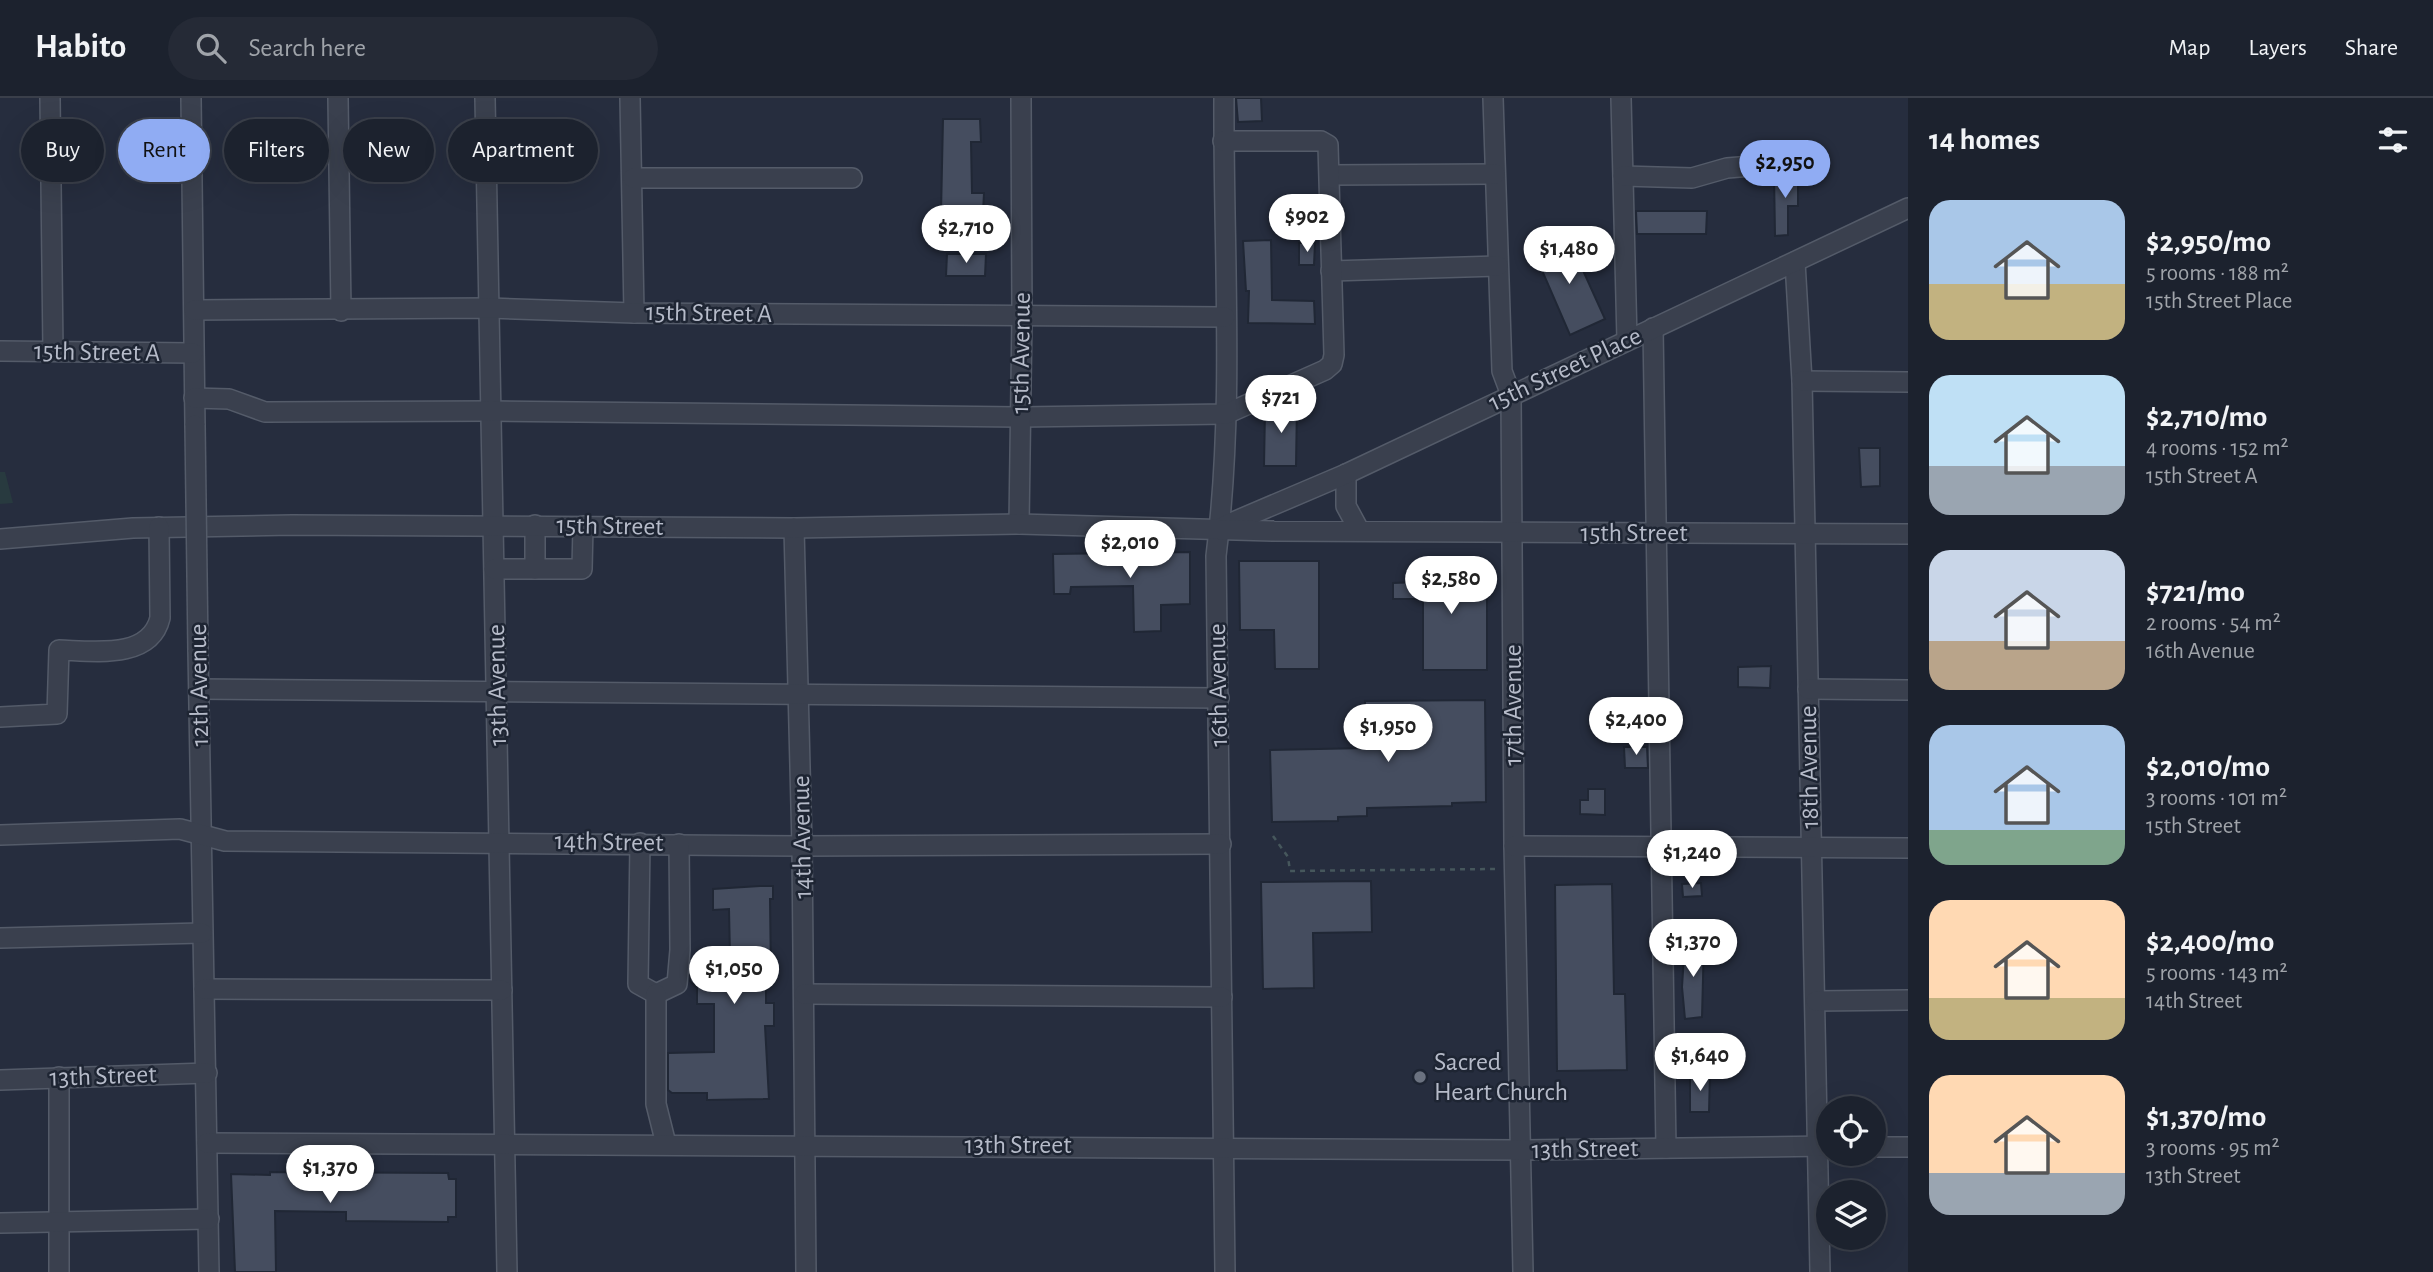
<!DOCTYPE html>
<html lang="en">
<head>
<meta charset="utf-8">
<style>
	body { margin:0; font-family:"Alegreya Sans",sans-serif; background:#252a36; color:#f1f3f6; height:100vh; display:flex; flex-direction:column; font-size:26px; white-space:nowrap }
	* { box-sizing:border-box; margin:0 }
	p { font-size:23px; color:#a0a4aa }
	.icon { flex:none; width:38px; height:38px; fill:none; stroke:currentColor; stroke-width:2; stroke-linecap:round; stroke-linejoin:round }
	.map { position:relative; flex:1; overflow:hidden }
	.drawer { display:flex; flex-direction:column; background:#1c222e; width:525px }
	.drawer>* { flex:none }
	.hud { position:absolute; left:21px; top:21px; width:665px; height:63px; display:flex; gap:14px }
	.controls { position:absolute; left:1816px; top:998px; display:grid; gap:14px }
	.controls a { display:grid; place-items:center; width:70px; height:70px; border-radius:50%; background:#1c222e; box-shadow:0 7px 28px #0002,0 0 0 2px #3a3f4a; font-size:35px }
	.price { position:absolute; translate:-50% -60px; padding:0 16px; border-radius:24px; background:#fff; color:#222; font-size:23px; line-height:46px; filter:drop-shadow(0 2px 4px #0008) }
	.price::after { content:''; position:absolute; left:50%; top:42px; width:21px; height:16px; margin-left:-10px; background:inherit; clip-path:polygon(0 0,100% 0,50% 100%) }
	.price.active { background:#90acf3; color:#111 }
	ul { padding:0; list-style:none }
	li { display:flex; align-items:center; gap:21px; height:175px; padding:0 21px }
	li span { display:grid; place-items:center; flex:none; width:196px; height:140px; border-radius:21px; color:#555 }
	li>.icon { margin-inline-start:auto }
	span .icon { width:84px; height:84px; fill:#fffc; stroke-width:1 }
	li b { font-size:30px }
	h2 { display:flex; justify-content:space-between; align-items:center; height:84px; padding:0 21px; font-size:30px }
	.pill { padding:0 24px; border-radius:32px; background:#1c222e; box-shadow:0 7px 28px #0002,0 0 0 2px #3a3f4a; font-size:24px; line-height:63px }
	.pill.active { background:#90acf3; color:#111 }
	header { display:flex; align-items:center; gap:42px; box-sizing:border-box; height:98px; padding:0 35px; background:#1c222e; border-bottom:2px solid #3a3f4a }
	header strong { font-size:33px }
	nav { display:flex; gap:38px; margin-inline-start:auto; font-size:24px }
	.search { width:490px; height:63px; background:#252a36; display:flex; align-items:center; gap:18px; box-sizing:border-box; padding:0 24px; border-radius:38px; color:#a0a4aa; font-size:26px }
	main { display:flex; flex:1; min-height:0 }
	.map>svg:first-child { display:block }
	.green { fill:#283a3f }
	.building { fill:#454d5f; stroke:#202735; stroke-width:2 }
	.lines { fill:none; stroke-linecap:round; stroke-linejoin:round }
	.minor-casing { stroke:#545b69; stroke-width:22 }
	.path { stroke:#46575c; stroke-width:2.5; stroke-dasharray:5 5; stroke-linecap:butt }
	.minor { stroke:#3a404e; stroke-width:19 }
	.minor-bridge-casing { stroke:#545b69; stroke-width:22; stroke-linecap:butt }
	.minor-bridge { stroke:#3a404e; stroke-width:19 }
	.worship-dot { fill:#6b7280; stroke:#1e2533; stroke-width:2.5 }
	.labels { text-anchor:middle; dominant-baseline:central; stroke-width:5; stroke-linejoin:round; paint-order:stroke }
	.street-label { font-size:26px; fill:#b6bbc9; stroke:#1e2533 }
	.poi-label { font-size:26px; fill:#b6bbc9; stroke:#1e2533; text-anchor:start }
</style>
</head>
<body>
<header>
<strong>Habito</strong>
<div class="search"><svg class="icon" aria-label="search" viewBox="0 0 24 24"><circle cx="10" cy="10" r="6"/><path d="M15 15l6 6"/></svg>Search here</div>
<nav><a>Map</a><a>Layers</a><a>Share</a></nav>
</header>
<main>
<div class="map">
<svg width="1908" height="1174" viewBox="0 0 1908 1174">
	<rect width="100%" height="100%" fill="#262d3e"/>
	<path class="green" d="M 0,374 L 5,374 L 13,405 L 0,406 Z"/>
	<g class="building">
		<path d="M 1236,0 L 1261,0 L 1262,23 L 1238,24 Z"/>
		<path d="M 943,21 L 980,21 L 981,44 L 971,44 L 972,95 L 984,95 L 983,115 L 941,115 Z"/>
		<path d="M 1774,76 L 1798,76 L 1798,108 L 1788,108 L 1788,137 L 1775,138 Z"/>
		<path d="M 1636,113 L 1707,113 L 1706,136 L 1637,136 Z"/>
		<path d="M 1271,142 L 1272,202 L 1314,203 L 1315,226 L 1248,225 L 1249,193 L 1246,193 L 1243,143 Z"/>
		<path d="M 1299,145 L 1315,145 L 1314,167 L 1299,167 Z"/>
		<path d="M 1571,146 L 1605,221 L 1570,237 L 1531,147 Z"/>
		<path d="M 947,156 L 986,156 L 985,178 L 946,178 Z"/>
		<path d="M 1281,305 L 1297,305 L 1296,368 L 1264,368 L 1265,312 Z"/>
		<path d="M 1859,350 L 1880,350 L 1880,388 L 1861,389 Z"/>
		<path d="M 1190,454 L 1190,506 L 1161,507 L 1161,533 L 1134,534 L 1133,488 L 1071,489 L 1070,496 L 1054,496 L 1053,456 Z"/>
		<path d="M 1239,463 L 1319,463 L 1319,571 L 1275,571 L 1274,532 L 1240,532 Z"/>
		<path d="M 1419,469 L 1487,469 L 1487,572 L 1423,572 L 1423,501 L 1393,501 L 1393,485 L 1418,484 Z"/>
		<path d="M 1771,568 L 1770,590 L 1738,589 L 1738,569 Z"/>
		<path d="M 1485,602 L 1486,704 L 1452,705 L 1452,708 L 1367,710 L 1367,718 L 1338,719 L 1338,723 L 1272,724 L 1270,652 L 1366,650 L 1365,603 Z"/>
		<path d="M 1624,649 L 1647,649 L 1648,670 L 1625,670 Z"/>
		<path d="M 1588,691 L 1605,691 L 1605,717 L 1580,716 L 1580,702 L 1588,702 Z"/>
		<path d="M 1371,783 L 1372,834 L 1313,835 L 1314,890 L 1263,891 L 1261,784 Z"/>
		<path d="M 1701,785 L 1702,798 L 1683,799 L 1682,786 Z"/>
		<path d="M 1612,786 L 1614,896 L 1625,896 L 1627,972 L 1557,973 L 1555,787 Z"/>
		<path d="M 760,788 L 773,788 L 773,801 L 770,801 L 771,878 L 766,878 L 766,905 L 774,905 L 774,928 L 765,928 L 769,1001 L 707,1002 L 707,995 L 672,995 L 668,992 L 668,955 L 714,954 L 714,906 L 697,906 L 697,890 L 690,883 L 691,871 L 696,865 L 718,864 L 718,859 L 730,859 L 729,811 L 713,812 L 713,791 Z"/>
		<path d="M 1685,842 L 1704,842 L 1702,919 L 1685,921 L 1682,889 Z"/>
		<path d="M 1676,939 L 1692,939 L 1691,962 L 1677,962 Z"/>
		<path d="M 1710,975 L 1709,1014 L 1690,1014 L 1690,976 Z"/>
		<path d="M 270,1074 L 448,1075 L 449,1081 L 456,1081 L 456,1119 L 448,1119 L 448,1124 L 346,1123 L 346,1114 L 275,1113 L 276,1174 L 235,1174 L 231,1076 L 270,1077 Z"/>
	</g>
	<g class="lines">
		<g class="minor-casing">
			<g id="minor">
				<path d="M 50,0 L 53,253"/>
				<path d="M 191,0 L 195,327"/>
				<path d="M 338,0 L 341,213"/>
				<path d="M 485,0 L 507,1174"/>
				<path d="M 630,0 L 634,215"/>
				<path d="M 1224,0 C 1223,152 1235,307 1216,458 L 1225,1174"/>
				<path d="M 1493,0 L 1502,273 L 1511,297 L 1514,748 L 1523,1174"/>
				<path d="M 1621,0 L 1627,242"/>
				<path d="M 1330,77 L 1495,76"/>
				<path d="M 1623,78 L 1692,80 L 1727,70 L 1752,68"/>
				<path d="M 633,80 L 852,80"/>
				<path d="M 1795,164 L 1802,283 L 1820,1174"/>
				<path d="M 1331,173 L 1498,168"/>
				<path d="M 194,212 L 489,210 L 634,215 L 1225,219"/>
				<path d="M 1653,230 L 1666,1050"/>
				<path d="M 0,253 L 193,255"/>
				<path d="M 1802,283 L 1908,284"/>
				<path d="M 194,300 L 229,301 L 265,314 L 491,313 L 1021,319 L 1226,316 L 1325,272 L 1332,266 L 1334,257 L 1328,47 L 1321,43 L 1223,43"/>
				<path d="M 1346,376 L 1346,408 L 1359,432"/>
				<path d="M 1019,426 L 1022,218 L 1021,0"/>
				<path d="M 535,427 L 535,471"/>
				<path d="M 1224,428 L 1346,376 L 1908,110"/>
				<path d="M 794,430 L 802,748 L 806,1174"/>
				<path d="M 0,441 L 133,430 L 292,427 L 794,430 L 1019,426 L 1274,433 L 1908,436"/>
				<path d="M 494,471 L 582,471 L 583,428"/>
				<path d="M 198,552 L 209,1174"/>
				<path d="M 199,591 L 1219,600"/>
				<path d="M 1808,591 L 1908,592"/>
				<path d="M 0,619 L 57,616 L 59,552 C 93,553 150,562 160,520 L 159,429"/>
				<path d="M 0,737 L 180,731 L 225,743 L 802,748 L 1221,746"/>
				<path d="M 640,745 L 638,886 L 656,896"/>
				<path d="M 1514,748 L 1908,750"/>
				<path d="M 0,840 L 202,835"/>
				<path d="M 204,891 L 502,892"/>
				<path d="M 656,896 L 677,886 L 680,852 L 679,746"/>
				<path d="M 656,896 L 656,1006 L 666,1046"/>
				<path d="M 804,896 L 1222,899"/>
				<path d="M 1816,903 L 1908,902"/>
				<path d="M 59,979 L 59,1174"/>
				<path d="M 0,982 L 207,975"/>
				<path d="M 207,1045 L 1521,1052 L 1829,1048"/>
				<path d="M 1874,1049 L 1908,1049"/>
				<path d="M 0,1125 L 209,1121"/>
			</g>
		</g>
		<path class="path" d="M 1273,738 L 1288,759 L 1290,773 L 1495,771"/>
		<use href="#minor" class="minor"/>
		<g class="minor-bridge-casing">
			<path id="minor-bridge" d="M 195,327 L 198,552"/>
		</g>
		<use href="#minor-bridge" class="minor-bridge"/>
	</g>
	<circle class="worship-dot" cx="1420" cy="979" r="7"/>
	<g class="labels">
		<g class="street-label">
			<text transform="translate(709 215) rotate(1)">15th Street A</text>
			<text transform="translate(97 254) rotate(1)">15th Street A</text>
			<text transform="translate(1021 255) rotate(-89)">15th Avenue</text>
			<text transform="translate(1565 271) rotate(-25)">15th Street Place</text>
			<text transform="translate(610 428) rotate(1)">15th Street</text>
			<text x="1634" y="435">15th Street</text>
			<text transform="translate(199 587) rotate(-91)">12th Avenue</text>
			<text transform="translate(497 587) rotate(-91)">13th Avenue</text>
			<text transform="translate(1218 587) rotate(-91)">16th Avenue</text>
			<text transform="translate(1513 607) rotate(-90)">17th Avenue</text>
			<text transform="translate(1809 669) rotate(-91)">18th Avenue</text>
			<text transform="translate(802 739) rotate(-91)">14th Avenue</text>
			<text transform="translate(609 744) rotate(1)">14th Street</text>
			<text transform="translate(103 978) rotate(-2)">13th Street</text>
			<text x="1018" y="1047">13th Street</text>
			<text transform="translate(1585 1051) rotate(-1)">13th Street</text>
		</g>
		<g class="poi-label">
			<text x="1434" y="964">Sacred<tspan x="1434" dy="30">Heart Church</tspan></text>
		</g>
	</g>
</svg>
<div class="controls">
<a><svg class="icon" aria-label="locate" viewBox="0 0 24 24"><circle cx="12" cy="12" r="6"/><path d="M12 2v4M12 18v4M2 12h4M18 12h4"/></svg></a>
<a><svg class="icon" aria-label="layers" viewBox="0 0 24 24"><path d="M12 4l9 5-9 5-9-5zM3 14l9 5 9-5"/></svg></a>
</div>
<b class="price active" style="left:1785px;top:102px">$2,950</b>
<b class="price" style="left:1307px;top:156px">$902</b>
<b class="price" style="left:966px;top:167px">$2,710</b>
<b class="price" style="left:1569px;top:188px">$1,480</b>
<b class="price" style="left:1281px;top:337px">$721</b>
<b class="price" style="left:1130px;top:482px">$2,010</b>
<b class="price" style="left:1451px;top:518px">$2,580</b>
<b class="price" style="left:1636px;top:659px">$2,400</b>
<b class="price" style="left:1388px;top:666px">$1,950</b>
<b class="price" style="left:1692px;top:792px">$1,240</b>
<b class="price" style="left:1693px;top:881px">$1,370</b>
<b class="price" style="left:734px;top:908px">$1,050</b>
<b class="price" style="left:1700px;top:995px">$1,640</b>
<b class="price" style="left:330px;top:1107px">$1,370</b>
<div class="hud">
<a class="pill">Buy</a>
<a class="pill active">Rent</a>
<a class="pill">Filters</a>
<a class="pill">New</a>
<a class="pill">Apartment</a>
</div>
</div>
<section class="drawer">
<h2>14 homes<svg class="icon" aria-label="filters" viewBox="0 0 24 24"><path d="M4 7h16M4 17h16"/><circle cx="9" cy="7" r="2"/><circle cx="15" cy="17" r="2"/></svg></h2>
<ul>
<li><span style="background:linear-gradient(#a9c7e8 60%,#c2b280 0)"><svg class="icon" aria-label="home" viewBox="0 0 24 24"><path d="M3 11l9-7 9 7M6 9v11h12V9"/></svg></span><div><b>$2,950/mo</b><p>5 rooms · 188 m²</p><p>15th Street Place</p></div></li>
<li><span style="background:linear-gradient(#bfe0f5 65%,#9aa5b1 0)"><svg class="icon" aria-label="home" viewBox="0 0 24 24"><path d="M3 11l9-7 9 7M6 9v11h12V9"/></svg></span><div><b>$2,710/mo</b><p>4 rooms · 152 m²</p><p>15th Street A</p></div></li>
<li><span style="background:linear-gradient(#c9d6e8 65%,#b9a48a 0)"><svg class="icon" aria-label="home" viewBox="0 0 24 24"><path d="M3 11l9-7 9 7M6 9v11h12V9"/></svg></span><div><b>$721/mo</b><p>2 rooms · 54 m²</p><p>16th Avenue</p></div></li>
<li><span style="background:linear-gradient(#a9c7e8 75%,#7fa58c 0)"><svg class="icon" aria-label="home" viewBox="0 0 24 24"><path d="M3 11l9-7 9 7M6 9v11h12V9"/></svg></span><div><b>$2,010/mo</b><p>3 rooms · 101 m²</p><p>15th Street</p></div></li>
<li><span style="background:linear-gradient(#ffd9b3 70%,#c2b280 0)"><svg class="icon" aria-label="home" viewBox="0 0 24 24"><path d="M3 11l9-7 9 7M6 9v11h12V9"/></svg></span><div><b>$2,400/mo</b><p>5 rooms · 143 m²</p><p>14th Street</p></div></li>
<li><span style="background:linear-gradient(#ffd9b3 70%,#9aa5b1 0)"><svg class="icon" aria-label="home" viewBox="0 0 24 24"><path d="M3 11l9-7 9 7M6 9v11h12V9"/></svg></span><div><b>$1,370/mo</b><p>3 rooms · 95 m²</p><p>13th Street</p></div></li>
</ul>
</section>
</main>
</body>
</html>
